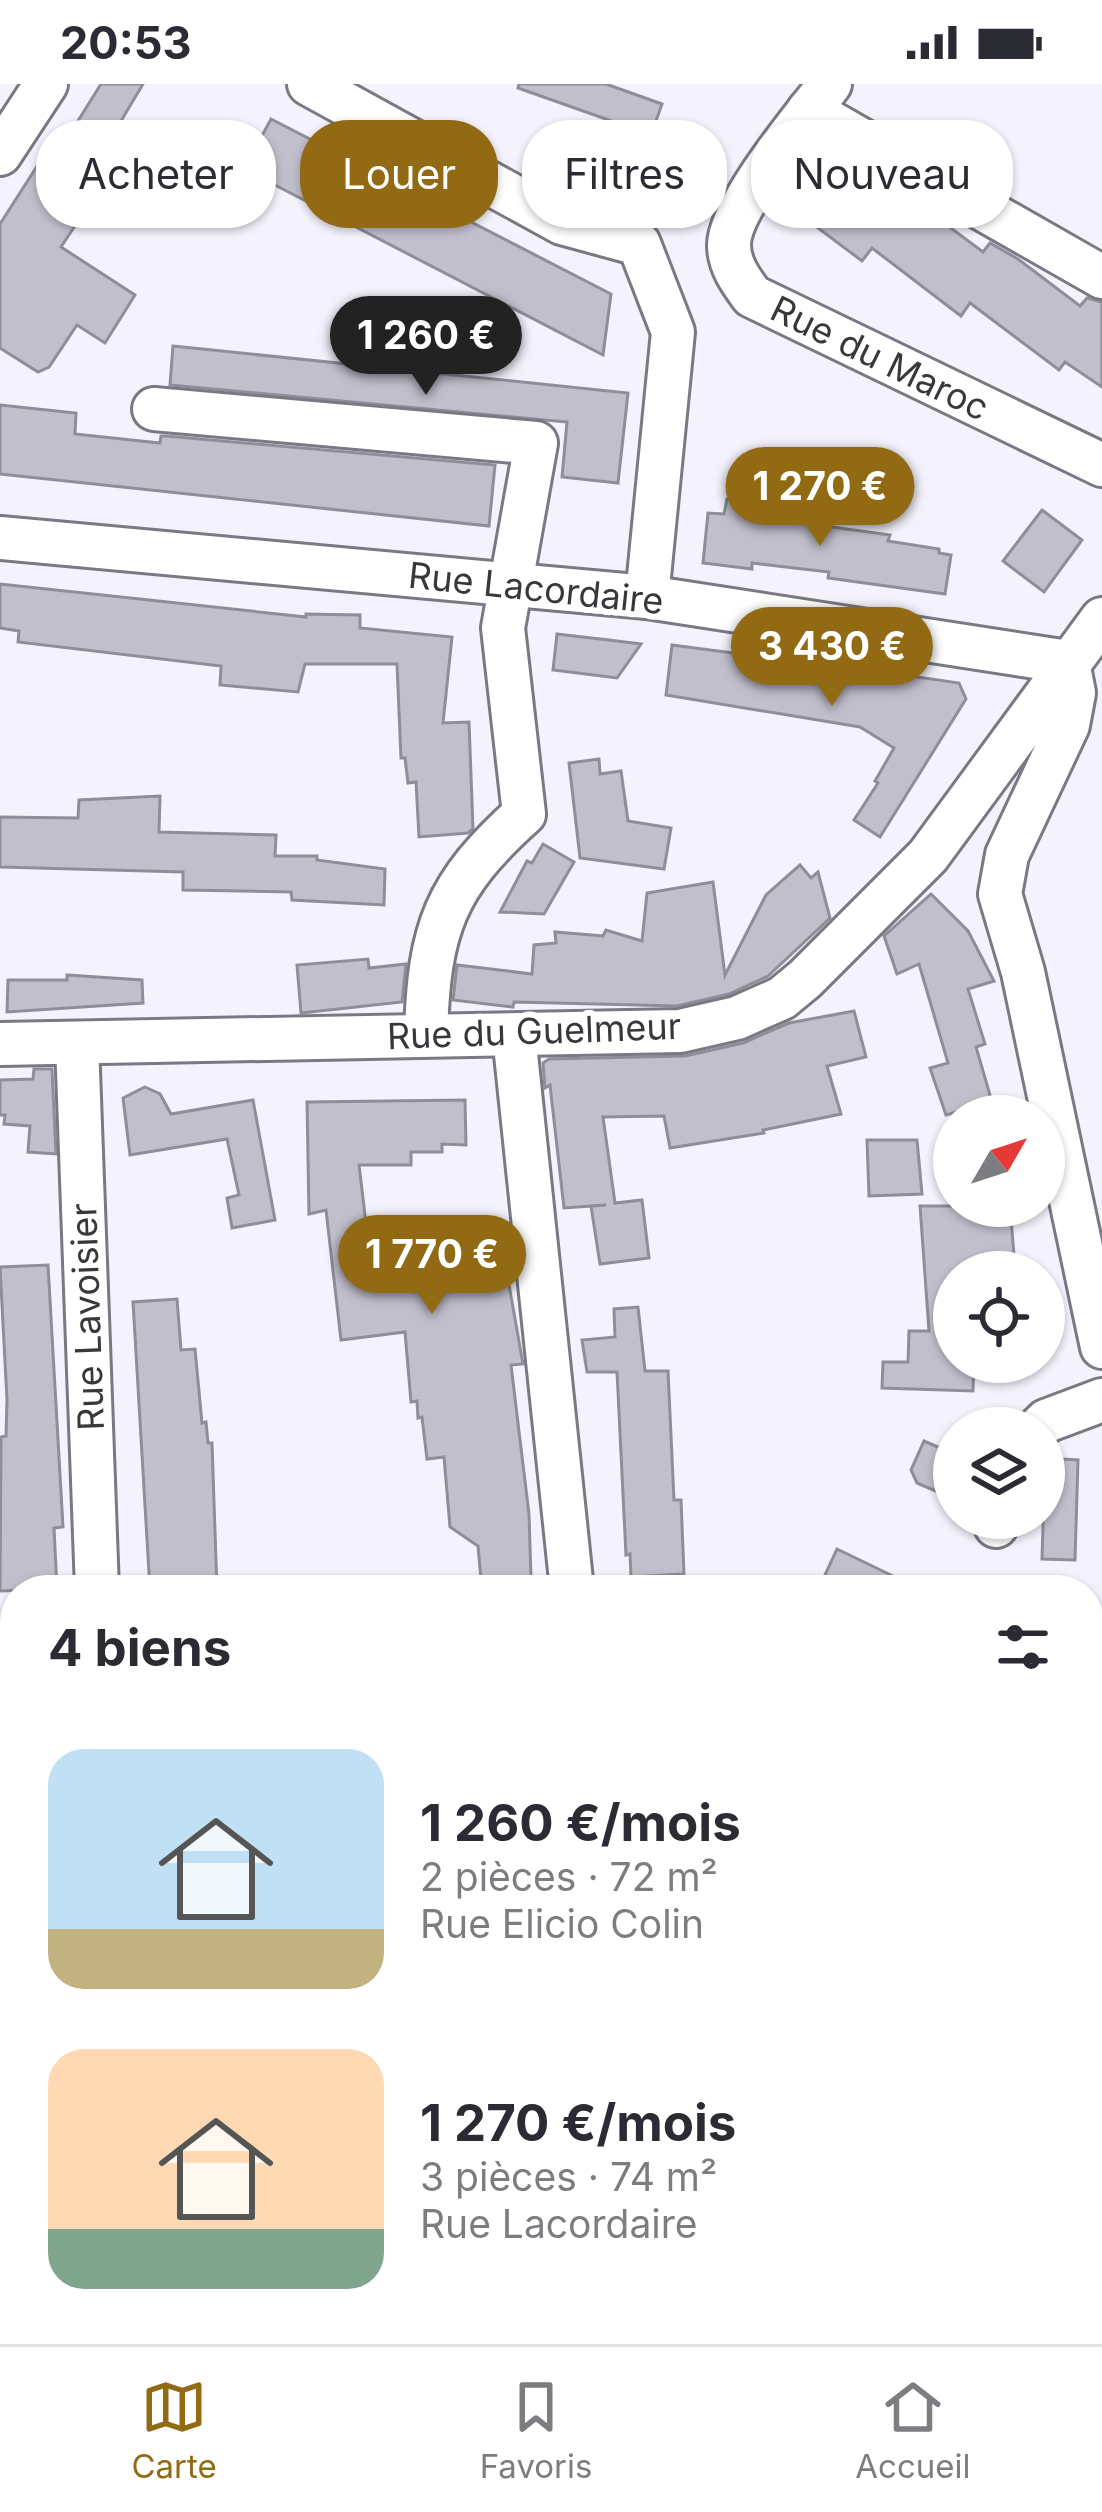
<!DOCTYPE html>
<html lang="fr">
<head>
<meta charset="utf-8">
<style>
	body { margin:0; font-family:Inter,sans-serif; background:#f7f7f7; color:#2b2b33; height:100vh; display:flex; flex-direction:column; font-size:45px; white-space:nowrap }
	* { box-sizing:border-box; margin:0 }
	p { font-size:39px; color:#7c7c81 }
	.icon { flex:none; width:66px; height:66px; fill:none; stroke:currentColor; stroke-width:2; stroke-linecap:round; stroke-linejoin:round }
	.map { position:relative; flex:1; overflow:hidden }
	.drawer { position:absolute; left:0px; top:1491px; width:1104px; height:771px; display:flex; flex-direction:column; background:#fff; border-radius:48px 48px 0 0; box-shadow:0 3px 9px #0004 }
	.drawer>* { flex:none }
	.guide { position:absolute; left:36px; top:36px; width:1032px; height:108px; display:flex; gap:24px }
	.needle { width:78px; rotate:51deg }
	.buttons { position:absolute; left:933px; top:1011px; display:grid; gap:24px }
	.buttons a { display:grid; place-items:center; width:132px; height:132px; border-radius:50%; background:#fff; box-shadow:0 3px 9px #0004; font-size:60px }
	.price { position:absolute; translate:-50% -102px; padding:0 27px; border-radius:42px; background:#936a14; color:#fff; font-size:39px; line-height:78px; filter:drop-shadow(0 3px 6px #0008) }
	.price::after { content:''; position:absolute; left:50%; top:72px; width:36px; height:27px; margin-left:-18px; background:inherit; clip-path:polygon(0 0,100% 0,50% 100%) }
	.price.on { background:#222; color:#fff }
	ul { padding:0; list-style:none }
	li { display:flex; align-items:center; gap:36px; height:300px; padding:0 48px }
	li span { display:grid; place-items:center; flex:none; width:336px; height:240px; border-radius:36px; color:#555 }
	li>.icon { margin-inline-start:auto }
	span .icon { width:144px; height:144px; fill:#fffc; stroke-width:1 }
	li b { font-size:51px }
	h2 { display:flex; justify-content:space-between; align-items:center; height:144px; padding:0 48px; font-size:51px }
	.tag { padding:0 42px; border-radius:48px; background:#fff; box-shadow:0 3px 9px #0004; font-size:42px; line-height:108px }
	.tag.on { background:#936a14; color:#fff }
	.status { display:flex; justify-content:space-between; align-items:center; height:84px; padding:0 60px; background:#fff; direction:ltr }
	.status svg { height:33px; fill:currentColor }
	.dock { display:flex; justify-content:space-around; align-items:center; height:168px; border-top:3px solid #e1e1e2; background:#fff; font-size:33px; color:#7c7c81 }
	.dock a { display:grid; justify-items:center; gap:6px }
	.dock .on { color:#936a14 }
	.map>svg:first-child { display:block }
	.green { fill:#ccc6fc }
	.building { fill:#c1bfcc; stroke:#8e8d98; stroke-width:3 }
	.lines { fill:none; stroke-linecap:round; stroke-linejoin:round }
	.minor-casing { stroke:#797883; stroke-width:48 }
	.minor { stroke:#fff; stroke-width:42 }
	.labels { text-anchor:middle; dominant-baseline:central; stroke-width:12; stroke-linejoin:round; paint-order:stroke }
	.street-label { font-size:36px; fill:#38373c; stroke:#fff }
</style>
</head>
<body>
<div class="status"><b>20:53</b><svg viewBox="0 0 49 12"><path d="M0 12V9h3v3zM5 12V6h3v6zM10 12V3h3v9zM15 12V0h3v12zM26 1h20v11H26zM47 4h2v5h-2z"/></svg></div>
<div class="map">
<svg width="1102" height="2260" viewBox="0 0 1102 2260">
	<rect width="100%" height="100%" fill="#f4f3fd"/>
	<g class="green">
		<path d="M 1089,1712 L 1102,1718 L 1102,2260 L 1046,2260 L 1029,2247 L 1089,2247 Z"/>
		<path d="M 822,2247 L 995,2247 L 983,2260 L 808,2260 Z"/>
	</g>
	<g class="building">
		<path d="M 101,0 L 143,0 L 108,59 L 137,78 L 120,104 L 106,95 L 61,163 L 135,211 L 105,259 L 77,241 L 49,283 L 38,288 L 0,264 L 0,140 L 57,51 L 66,56 Z"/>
		<path d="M 519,0 L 606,0 L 662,20 L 651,51 L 518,4 Z"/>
		<path d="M 271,35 L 611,210 L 603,271 L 244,85 Z"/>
		<path d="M 847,89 L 886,118 L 895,105 L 904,109 L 983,168 L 990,159 L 1018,175 L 1080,222 L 1087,214 L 1102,218 L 1102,303 L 1065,278 L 1059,286 L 970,219 L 961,232 L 872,164 L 862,177 L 810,138 Z"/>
		<path d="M 173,262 L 628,309 L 618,399 L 562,393 L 567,338 L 170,301 Z"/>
		<path d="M 0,321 L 76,329 L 75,350 L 160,359 L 161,352 L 166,352 L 495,381 L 489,442 L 0,390 Z"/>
		<path d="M 727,415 L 783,421 L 781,436 L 890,451 L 888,457 L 939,465 L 939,469 L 951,471 L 945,510 L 828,494 L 829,488 L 752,479 L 752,485 L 703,479 L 708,429 L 724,430 Z"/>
		<path d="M 1042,426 L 1082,456 L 1044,508 L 1003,477 Z"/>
		<path d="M 0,500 L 306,533 L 306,530 L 360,531 L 360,544 L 452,553 L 443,639 L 469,638 L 473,745 L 468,749 L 419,753 L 416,698 L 408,699 L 405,674 L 401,674 L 397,580 L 305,580 L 298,608 L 220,601 L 221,582 L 18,558 L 19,547 L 0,544 Z"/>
		<path d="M 557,550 L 609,556 L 641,560 L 617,594 L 553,586 Z"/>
		<path d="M 672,561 L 780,575 L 780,580 L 843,588 L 843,582 L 959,599 L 966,615 L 880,753 L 854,736 L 878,699 L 875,697 L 894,664 L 860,643 L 666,611 Z"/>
		<path d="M 599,675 L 600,690 L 621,687 L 628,737 L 671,744 L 664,785 L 580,774 L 569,679 Z"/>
		<path d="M 160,712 L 159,748 L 276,751 L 275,772 L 317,772 L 317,776 L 385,785 L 384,821 L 292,816 L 291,808 L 183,806 L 183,788 L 0,783 L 0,733 L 78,734 L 79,716 Z"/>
		<path d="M 543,760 L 574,778 L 544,830 L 500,828 L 527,777 L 532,779 Z"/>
		<path d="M 800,781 L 811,794 L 818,788 L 830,834 L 768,892 L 729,910 L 677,922 L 514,918 L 513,923 L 453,916 L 457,881 L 532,890 L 534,861 L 556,859 L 555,848 L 603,852 L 606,846 L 642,857 L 647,809 L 713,798 L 725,891 L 766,811 Z"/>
		<path d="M 931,810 L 968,847 L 994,897 L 968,905 L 985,960 L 976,963 L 992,1018 L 946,1031 L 930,984 L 948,979 L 919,880 L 897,890 L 884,852 Z"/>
		<path d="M 368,875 L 369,884 L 406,880 L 402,918 L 301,929 L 297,881 Z"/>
		<path d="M 67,891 L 142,896 L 143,919 L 7,928 L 8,896 L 67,896 Z"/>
		<path d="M 854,927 L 866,973 L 827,982 L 841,1030 L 763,1046 L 764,1049 L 670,1064 L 664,1032 L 603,1033 L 615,1119 L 642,1116 L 649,1174 L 600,1180 L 591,1122 L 606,1121 L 564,1124 L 550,1001 L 545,1004 L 543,979 L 549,975 L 685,972 L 743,959 L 789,939 Z"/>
		<path d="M 34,985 L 52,985 L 56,1070 L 28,1068 L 30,1042 L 4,1040 L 5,1031 L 0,1031 L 0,996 L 33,995 Z"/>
		<path d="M 145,1003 L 160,1010 L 171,1030 L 253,1016 L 275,1136 L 232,1144 L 227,1114 L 239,1111 L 227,1055 L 130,1071 L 123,1014 Z"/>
		<path d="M 465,1016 L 466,1061 L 442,1060 L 442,1068 L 411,1068 L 411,1081 L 359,1081 L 368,1156 L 498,1139 L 523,1280 L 511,1281 L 529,1430 L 531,1494 L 514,1495 L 515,1506 L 482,1506 L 478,1462 L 450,1443 L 444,1373 L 427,1375 L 422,1333 L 418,1334 L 417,1317 L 411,1318 L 405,1248 L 341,1256 L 326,1126 L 309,1130 L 307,1018 Z"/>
		<path d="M 867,1056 L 917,1056 L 922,1110 L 869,1112 Z"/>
		<path d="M 920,1122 L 1010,1122 L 1014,1171 L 993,1176 L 993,1184 L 954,1188 L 954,1278 L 974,1278 L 973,1307 L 882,1304 L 883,1278 L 908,1278 L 909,1247 L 929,1247 Z"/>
		<path d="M 48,1181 L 63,1443 L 54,1444 L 57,1505 L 0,1507 L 1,1353 L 6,1352 L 7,1316 L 0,1183 Z"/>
		<path d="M 177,1215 L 181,1266 L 195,1265 L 202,1339 L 206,1338 L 208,1359 L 212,1359 L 217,1506 L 150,1506 L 133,1218 Z"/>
		<path d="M 638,1223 L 645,1287 L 668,1287 L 674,1416 L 681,1416 L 684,1490 L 631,1493 L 630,1470 L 626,1471 L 617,1288 L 587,1288 L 582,1256 L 615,1253 L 614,1225 Z"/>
		<path d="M 924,1357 L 954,1370 L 954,1415 L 917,1399 L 911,1386 Z"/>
		<path d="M 1045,1374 L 1078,1376 L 1075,1476 L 1042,1475 Z"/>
		<path d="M 837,1465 L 922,1506 L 818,1506 Z"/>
	</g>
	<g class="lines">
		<g class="minor-casing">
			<g id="minor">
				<path d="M 309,0 L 562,139 L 639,160 L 673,248 L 647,513"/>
				<path d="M 830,0 C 805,32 729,123 729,161 C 729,181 741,197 752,212 L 1102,381"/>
				<path d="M 809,26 L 1102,193"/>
				<path d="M 0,70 L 46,0"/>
				<path d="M 154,325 L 536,359 L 503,544 L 524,730 C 445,801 429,844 426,950"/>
				<path d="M 0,454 L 647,513 L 1068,578 L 1074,609 L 1068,641 L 1007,771 L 1000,810 L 1023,888 L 1102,1263"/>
				<path d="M 514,951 L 572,1506"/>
				<path d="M 77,959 L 97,1506"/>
				<path d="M 0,960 L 680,947 L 737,934 L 782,914 L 805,895 L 928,772 L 1102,535"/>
				<path d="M 1039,1344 L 1046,1337 L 1102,1316"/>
				<path d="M 996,1442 L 998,1434"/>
				<path d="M 0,1724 L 15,1723"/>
				<path d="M 0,2087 L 15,2090"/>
				<path d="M 731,2260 L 732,2247"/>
			</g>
		</g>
		<use href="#minor" class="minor"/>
	</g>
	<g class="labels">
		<g class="street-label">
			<text transform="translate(880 274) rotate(26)">Rue du Maroc</text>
			<text transform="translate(536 504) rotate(6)">Rue Lacordaire</text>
			<text transform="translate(534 947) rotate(-2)">Rue du Guelmeur</text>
			<text transform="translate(87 1233) rotate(-92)">Rue Lavoisier</text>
		</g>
	</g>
</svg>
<div class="buttons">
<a><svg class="needle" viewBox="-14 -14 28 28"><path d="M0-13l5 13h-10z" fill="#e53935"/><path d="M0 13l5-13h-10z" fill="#7c7c81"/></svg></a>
<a><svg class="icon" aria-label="locate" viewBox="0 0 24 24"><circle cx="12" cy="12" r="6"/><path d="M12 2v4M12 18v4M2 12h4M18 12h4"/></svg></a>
<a><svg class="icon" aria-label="layers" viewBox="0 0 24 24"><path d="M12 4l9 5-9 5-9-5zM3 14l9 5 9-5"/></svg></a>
</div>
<b class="price on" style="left:426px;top:314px">1 260 €</b>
<b class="price" style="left:820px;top:465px">1 270 €</b>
<b class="price" style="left:832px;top:625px">3 430 €</b>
<b class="price" style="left:432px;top:1233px">1 770 €</b>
<div class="guide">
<a class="tag">Acheter</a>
<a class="tag on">Louer</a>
<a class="tag">Filtres</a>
<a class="tag">Nouveau</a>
</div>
<section class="drawer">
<h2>4 biens<svg class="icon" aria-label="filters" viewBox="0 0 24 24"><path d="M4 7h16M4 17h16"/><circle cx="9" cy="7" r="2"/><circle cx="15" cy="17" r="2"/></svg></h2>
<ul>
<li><span style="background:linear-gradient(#bfe0f5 75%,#c2b280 0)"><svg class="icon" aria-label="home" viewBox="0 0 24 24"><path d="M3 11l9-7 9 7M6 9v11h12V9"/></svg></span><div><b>1 260 €/mois</b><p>2 pièces · 72 m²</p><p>Rue Elicio Colin</p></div></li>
<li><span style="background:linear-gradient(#ffd9b3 75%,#7fa58c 0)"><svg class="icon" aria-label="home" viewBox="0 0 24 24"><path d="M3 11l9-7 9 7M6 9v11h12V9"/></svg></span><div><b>1 270 €/mois</b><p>3 pièces · 74 m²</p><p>Rue Lacordaire</p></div></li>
</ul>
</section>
</div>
<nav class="dock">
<a class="on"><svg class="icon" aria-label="map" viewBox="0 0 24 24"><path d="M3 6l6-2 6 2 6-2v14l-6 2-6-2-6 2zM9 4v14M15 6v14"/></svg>Carte</a>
<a><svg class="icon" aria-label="saved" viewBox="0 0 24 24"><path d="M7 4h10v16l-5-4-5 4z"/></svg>Favoris</a>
<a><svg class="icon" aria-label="home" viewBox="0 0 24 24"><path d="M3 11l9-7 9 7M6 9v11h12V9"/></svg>Accueil</a>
</nav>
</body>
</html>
